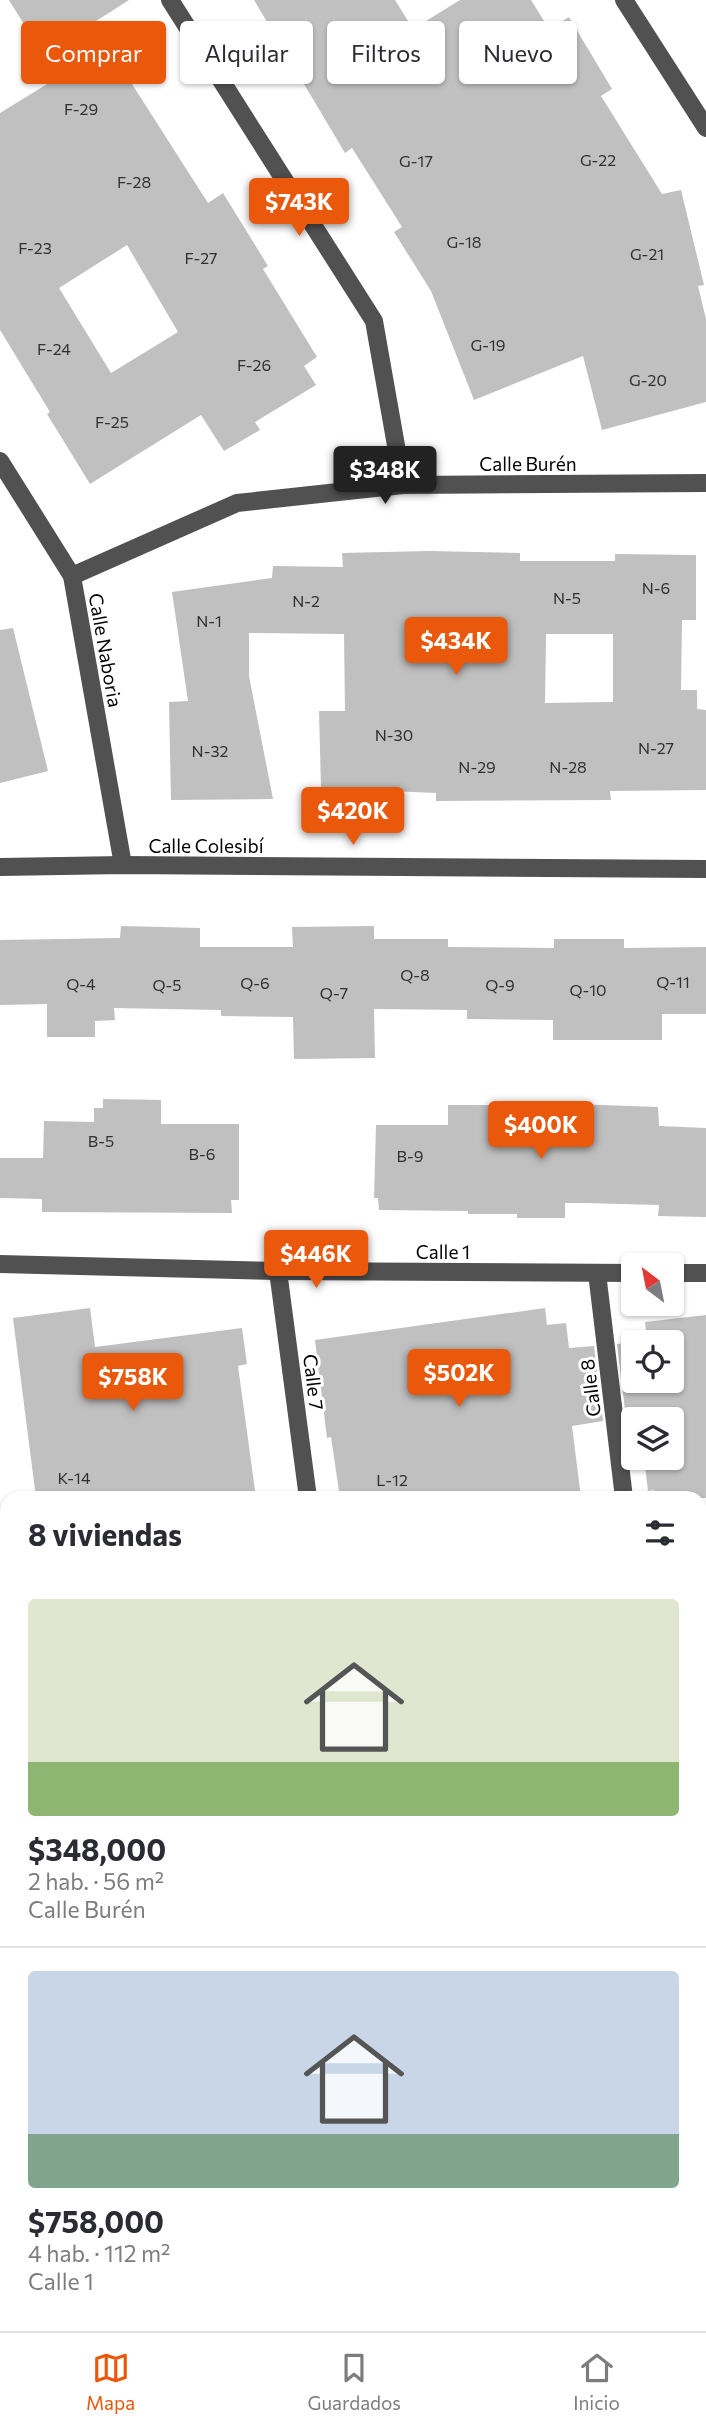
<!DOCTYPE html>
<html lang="es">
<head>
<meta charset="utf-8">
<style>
	body { margin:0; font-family:Commissioner,sans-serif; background:#f2f2f3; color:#2b2b33; height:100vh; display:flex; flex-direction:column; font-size:26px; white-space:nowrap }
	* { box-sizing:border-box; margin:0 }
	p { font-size:23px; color:#7c7c81 }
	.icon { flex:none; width:38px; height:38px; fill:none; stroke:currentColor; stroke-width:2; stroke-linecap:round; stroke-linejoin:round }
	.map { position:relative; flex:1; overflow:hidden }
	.side { position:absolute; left:0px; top:1491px; width:707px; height:840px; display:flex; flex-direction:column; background:#fff; border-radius:21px 21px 0 0; box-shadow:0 2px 5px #0004 }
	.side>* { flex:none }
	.guide { position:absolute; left:21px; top:21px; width:665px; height:63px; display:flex; gap:14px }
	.needle { width:46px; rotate:328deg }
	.buttons { position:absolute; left:621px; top:1253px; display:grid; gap:14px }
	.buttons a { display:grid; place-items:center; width:63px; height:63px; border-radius:7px; background:#fff; box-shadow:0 2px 5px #0004; font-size:35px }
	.price { position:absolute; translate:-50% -60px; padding:0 16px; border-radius:7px; background:#ea580c; color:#fff; font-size:23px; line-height:46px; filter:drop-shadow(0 2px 4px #0008) }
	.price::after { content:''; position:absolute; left:50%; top:42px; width:21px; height:16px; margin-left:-10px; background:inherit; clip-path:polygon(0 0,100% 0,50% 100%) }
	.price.active { background:#222; color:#fff }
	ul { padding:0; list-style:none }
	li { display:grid; align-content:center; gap:14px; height:371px; padding:0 28px }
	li+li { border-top:2px solid #e1e1e2 }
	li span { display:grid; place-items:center; height:217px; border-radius:7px; color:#555 }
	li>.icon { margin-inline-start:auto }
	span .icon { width:126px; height:126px; fill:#fffc; stroke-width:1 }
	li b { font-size:30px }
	h2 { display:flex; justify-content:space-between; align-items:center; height:84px; padding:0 28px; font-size:30px }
	.chip { padding:0 24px; border-radius:7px; background:#fff; box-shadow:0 2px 5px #0004; font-size:24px; line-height:63px }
	.chip.active { background:#ea580c; color:#fff }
	.tabs { display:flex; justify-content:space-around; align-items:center; height:98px; border-top:2px solid #e1e1e2; background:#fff; font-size:19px; color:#7c7c81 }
	.tabs a { display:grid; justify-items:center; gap:4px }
	.tabs .active { color:#ea580c }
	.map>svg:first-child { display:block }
	.green { fill:#d8d8d8 }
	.building { fill:#c0c0c0; fill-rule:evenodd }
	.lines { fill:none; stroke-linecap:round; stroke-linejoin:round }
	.minor { stroke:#515151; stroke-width:18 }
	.labels { text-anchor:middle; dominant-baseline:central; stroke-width:6; stroke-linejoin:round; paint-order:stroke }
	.number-label { font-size:16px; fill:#303030 }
	.street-label { font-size:19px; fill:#000; stroke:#fff }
</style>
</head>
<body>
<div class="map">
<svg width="706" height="2331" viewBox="0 0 706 2331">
	<rect width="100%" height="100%" fill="#fff"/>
	<path class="green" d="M 706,1973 L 706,2088 L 700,2090 L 700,1974 Z"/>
	<g class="building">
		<path d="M 9,0 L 129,0 L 93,23 L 208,203 L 223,193 L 268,266 L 263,269 L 317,357 L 304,366 L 316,385 L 255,422 L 260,430 L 224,451 L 201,415 L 90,484 L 47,414 L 50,412 L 0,330 L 0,113 L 57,78 ZM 127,245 L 178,332 L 111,373 L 59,288 Z"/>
		<path d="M 254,0 L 395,0 L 413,29 L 460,0 L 531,0 L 549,29 L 569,17 L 612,89 L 601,96 L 662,194 L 681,190 L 704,285 L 698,286 L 706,319 L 706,402 L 602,430 L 583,356 L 474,400 L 431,291 L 394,232 L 402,227 L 352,148 L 345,153 Z"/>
		<path d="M 429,551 L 520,553 L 520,561 L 615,561 L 615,554 L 696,555 L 696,620 L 682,620 L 681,690 L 697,690 L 697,709 L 706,710 L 706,790 L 610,791 L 611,800 L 436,801 L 436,793 L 321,788 L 319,711 L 345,711 L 344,634 L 249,633 L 249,676 L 273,799 L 171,800 L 169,702 L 188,701 L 172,592 L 272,578 L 273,566 L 343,567 L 342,553 ZM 546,634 L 613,634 L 613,702 L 545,703 Z"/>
		<path d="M 13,628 L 48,771 L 0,783 L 0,630 Z"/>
		<path d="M 121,926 L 200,928 L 200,947 L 293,947 L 292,927 L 374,926 L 374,939 L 448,939 L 448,947 L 554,948 L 554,939 L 624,939 L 624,948 L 706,947 L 706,1014 L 662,1014 L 662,1040 L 553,1040 L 553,1020 L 467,1019 L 467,1010 L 374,1009 L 375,1058 L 294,1059 L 293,1017 L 221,1016 L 221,1010 L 114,1008 L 115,1020 L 95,1021 L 95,1037 L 47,1037 L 47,1004 L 0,1005 L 0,940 L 120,938 Z"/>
		<path d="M 103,1099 L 161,1100 L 161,1124 L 239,1124 L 239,1200 L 231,1200 L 232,1213 L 42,1212 L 42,1199 L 0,1198 L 0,1158 L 43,1158 L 44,1121 L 94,1122 L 94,1108 L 103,1108 Z"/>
		<path d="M 519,1102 L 658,1107 L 659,1126 L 706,1128 L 706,1217 L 658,1216 L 659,1205 L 584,1203 L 565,1203 L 565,1218 L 517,1218 L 517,1214 L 468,1214 L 468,1211 L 379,1210 L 378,1198 L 374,1198 L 376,1125 L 448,1125 L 448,1105 L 519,1105 Z"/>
		<path d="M 90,1308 L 95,1347 L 242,1328 L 247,1364 L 238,1366 L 256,1498 L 36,1498 L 13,1318 Z"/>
		<path d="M 545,1308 L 547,1325 L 566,1323 L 569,1348 L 594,1346 L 603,1421 L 572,1426 L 581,1498 L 340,1498 L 331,1437 L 327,1438 L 315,1340 Z"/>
		<path d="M 706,1315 L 706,1498 L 655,1498 L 654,1490 L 648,1491 L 644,1458 L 672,1458 L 672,1419 L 640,1419 L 640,1417 L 626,1418 L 617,1344 L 647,1341 L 645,1322 ZM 634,1342 L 672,1342 L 672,1381 L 634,1381 Z"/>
	</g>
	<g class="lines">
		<g class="minor">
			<path d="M 170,0 L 374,321 L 403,485"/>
			<path d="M 624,0 L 706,128"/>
			<path d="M 0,461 L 72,576 L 123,865"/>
			<path d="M 72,576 L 237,503 L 403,485 L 706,483"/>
			<path d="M 0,867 L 123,865 L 706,869"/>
			<path d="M 0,1264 L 278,1271 L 634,1273"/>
			<path d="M 278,1271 L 308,1498"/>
			<path d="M 597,1273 L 624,1498"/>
			<path d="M 672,1273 L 706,1273"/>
			<path d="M 0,1614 L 7,1668"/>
			<path d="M 700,1861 L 706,1862"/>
			<path d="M 0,1926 L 7,1923"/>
			<path d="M 97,2324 L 98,2331"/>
			<path d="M 446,2331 L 447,2324"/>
		</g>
	</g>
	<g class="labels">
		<g class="number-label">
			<text x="81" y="108">F-29</text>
			<text x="598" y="159">G-22</text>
			<text x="416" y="160">G-17</text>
			<text x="134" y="181">F-28</text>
			<text x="464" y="241">G-18</text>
			<text x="35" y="247">F-23</text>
			<text x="647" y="253">G-21</text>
			<text x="201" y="257">F-27</text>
			<text x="488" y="344">G-19</text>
			<text x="54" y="348">F-24</text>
			<text x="254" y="364">F-26</text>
			<text x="648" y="379">G-20</text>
			<text x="112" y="421">F-25</text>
			<text x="656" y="587">N-6</text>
			<text x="567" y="597">N-5</text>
			<text x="306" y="600">N-2</text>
			<text x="209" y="620">N-1</text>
			<text x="394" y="734">N-30</text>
			<text x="656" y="747">N-27</text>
			<text x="210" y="750">N-32</text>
			<text x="477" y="766">N-29</text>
			<text x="568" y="766">N-28</text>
			<text x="415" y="974">Q-8</text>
			<text x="673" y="981">Q-11</text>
			<text x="255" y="982">Q-6</text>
			<text x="81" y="983">Q-4</text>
			<text x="167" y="984">Q-5</text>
			<text x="500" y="984">Q-9</text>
			<text x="588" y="989">Q-10</text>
			<text x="334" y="992">Q-7</text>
			<text x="101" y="1140">B-5</text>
			<text x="202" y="1153">B-6</text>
			<text x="410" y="1155">B-9</text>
			<text x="74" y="1477">K-14</text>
			<text x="392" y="1479">L-12</text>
		</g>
		<g class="street-label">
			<text x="528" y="463">Calle Burén</text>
			<text transform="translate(106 650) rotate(80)">Calle Naboria</text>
			<text x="206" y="845">Calle Colesibí</text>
			<text x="443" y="1251">Calle 1</text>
			<text transform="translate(314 1382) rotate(83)">Calle 7</text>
			<text transform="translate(590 1388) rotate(-97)">Calle 8</text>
		</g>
	</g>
</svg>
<div class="buttons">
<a><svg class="needle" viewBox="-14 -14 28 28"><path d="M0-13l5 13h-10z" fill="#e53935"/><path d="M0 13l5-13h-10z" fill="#7c7c81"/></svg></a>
<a><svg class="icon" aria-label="locate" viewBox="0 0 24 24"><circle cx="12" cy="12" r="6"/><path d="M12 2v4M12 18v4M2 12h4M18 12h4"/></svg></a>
<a><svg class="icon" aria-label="layers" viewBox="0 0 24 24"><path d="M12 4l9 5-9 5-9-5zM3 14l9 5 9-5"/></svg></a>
</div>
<b class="price" style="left:299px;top:238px">$743K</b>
<b class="price active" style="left:385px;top:506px">$348K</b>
<b class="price" style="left:456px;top:677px">$434K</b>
<b class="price" style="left:353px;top:847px">$420K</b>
<b class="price" style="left:541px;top:1161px">$400K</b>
<b class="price" style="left:316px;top:1290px">$446K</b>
<b class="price" style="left:459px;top:1409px">$502K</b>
<b class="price" style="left:133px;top:1413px">$758K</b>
<div class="guide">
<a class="chip active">Comprar</a>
<a class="chip">Alquilar</a>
<a class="chip">Filtros</a>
<a class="chip">Nuevo</a>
</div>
<section class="side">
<h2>8 viviendas<svg class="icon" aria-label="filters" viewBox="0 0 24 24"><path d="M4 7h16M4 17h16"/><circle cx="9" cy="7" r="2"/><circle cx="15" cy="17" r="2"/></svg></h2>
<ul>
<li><span style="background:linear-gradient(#dfe7d0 75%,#8fb573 0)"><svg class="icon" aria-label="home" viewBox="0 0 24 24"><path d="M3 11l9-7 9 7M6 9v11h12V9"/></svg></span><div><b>$348,000</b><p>2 hab. · 56 m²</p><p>Calle Burén</p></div></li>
<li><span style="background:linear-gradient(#c9d6e8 75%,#7fa58c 0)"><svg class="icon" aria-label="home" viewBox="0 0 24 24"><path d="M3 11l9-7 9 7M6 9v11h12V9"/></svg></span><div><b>$758,000</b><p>4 hab. · 112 m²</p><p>Calle 1</p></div></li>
</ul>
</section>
</div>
<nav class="tabs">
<a class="active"><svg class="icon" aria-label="map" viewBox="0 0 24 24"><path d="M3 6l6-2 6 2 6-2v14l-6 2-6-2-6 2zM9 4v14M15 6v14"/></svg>Mapa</a>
<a><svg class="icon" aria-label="saved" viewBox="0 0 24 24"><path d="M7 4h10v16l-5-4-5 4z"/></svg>Guardados</a>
<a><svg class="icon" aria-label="home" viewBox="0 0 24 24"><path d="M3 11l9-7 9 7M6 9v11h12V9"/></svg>Inicio</a>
</nav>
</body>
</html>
